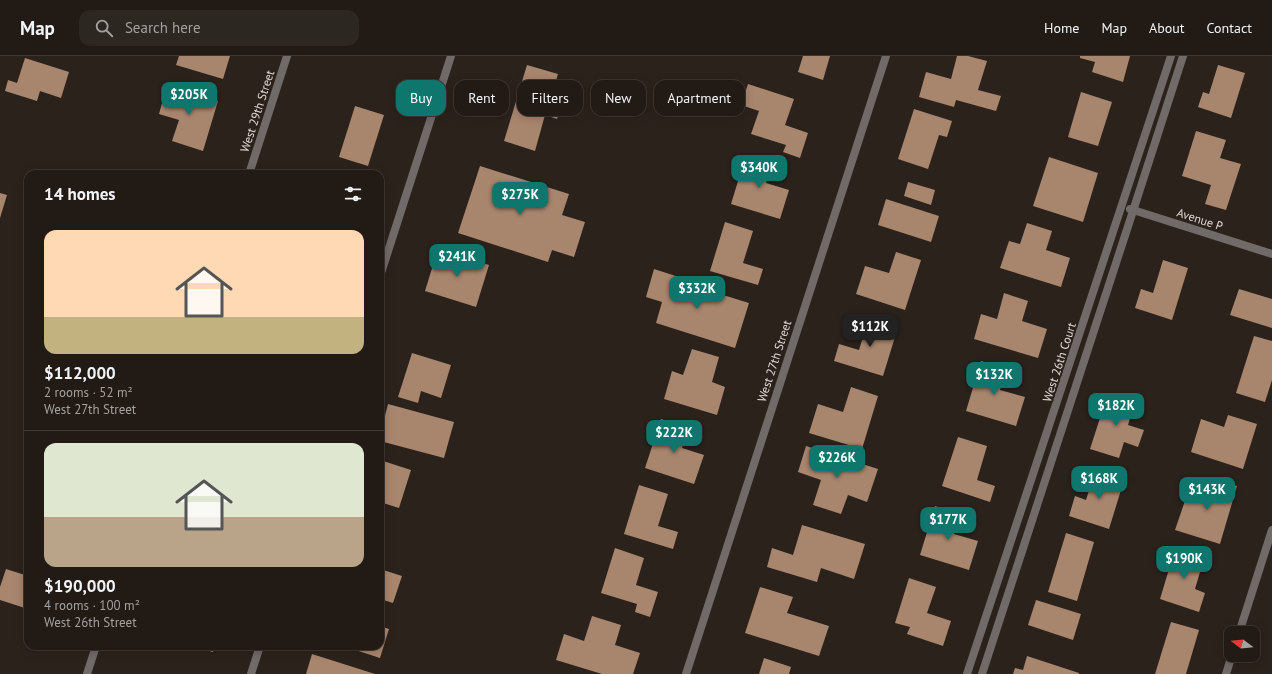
<!DOCTYPE html>
<html lang="en">
<head>
<meta charset="utf-8">
<style>
	body { margin:0; font-family:"PT Sans",sans-serif; background:#2d2722; color:#f1f3f6; height:100vh; display:flex; flex-direction:column; font-size:15px; white-space:nowrap }
	* { box-sizing:border-box; margin:0 }
	p { font-size:13px; color:#a2a1a0 }
	.icon { flex:none; width:22px; height:22px; fill:none; stroke:currentColor; stroke-width:2; stroke-linecap:round; stroke-linejoin:round }
	.map { position:relative; flex:1; overflow:hidden }
	.drawer { position:absolute; left:24px; top:114px; width:360px; height:480px; display:flex; flex-direction:column; background:#211a15; border-radius:12px; box-shadow:0 2px 10px #0003,0 0 0 1px #3e3834 }
	.drawer>* { flex:none }
	.guide { position:absolute; left:396px; top:24px; width:380px; height:36px; display:flex; gap:8px }
	.needle { width:26px; rotate:286deg }
	.fabs { position:absolute; left:1224px; top:570px; display:grid; gap:8px }
	.fabs a { display:grid; place-items:center; width:36px; height:36px; border-radius:8px; background:#211a15; box-shadow:0 2px 10px #0003,0 0 0 1px #3e3834; font-size:20px }
	.price { position:absolute; translate:-50% -34px; padding:0 9px; border-radius:8px; background:#0f766e; color:#fff; font-size:13px; line-height:26px; filter:drop-shadow(0 1px 2px #0008) }
	.price::after { content:''; position:absolute; left:50%; top:24px; width:12px; height:9px; margin-left:-6px; background:inherit; clip-path:polygon(0 0,100% 0,50% 100%) }
	.price.active { background:#222; color:#fff }
	ul { padding:0; list-style:none }
	li { display:grid; align-content:center; gap:8px; height:212px; padding:0 20px }
	li+li { border-top:1px solid #3e3834 }
	li span { display:grid; place-items:center; height:124px; border-radius:12px; color:#555 }
	li>.icon { margin-inline-start:auto }
	span .icon { width:72px; height:72px; fill:#fffc; stroke-width:1 }
	li b { font-size:17px }
	h2 { display:flex; justify-content:space-between; align-items:center; height:48px; padding:0 20px; font-size:17px }
	.tag { padding:0 14px; border-radius:12px; background:#211a15; box-shadow:0 2px 10px #0003,0 0 0 1px #3e3834; font-size:14px; line-height:36px }
	.tag.active { background:#0f766e; color:#fff }
	header { display:flex; align-items:center; gap:24px; box-sizing:border-box; height:56px; padding:0 20px; background:#211a15; border-bottom:1px solid #3e3834 }
	header strong { font-size:19px }
	nav { display:flex; gap:22px; margin-inline-start:auto; font-size:14px }
	.search { width:280px; height:36px; background:#2d2722; display:flex; align-items:center; gap:10px; box-sizing:border-box; padding:0 14px; border-radius:12px; color:#a2a1a0; font-size:15px }
	.map>svg:first-child { display:block }
	.building { fill:#a8856d }
	.lines { fill:none; stroke-linecap:round; stroke-linejoin:round }
	.minor { stroke:#706a69; stroke-width:8 }
	.labels { text-anchor:middle; dominant-baseline:central; stroke-width:4; stroke-linejoin:round; paint-order:stroke }
	.street-label { font-size:12px; fill:#e0d9d5; stroke:#2c221c }
</style>
</head>
<body>
<header>
<strong>Map</strong>
<div class="search"><svg class="icon" aria-label="search" viewBox="0 0 24 24"><circle cx="10" cy="10" r="6"/><path d="M15 15l6 6"/></svg>Search here</div>
<nav><a>Home</a><a>Map</a><a>About</a><a>Contact</a></nav>
</header>
<div class="map">
<svg width="1272" height="618" viewBox="0 0 1272 618">
	<rect width="100%" height="100%" fill="#2c221c"/>
	<g class="building">
		<path d="M 179,0 L 230,0 L 223,23 L 176,9 Z"/>
		<path d="M 803,0 L 830,0 L 823,24 L 798,16 Z"/>
		<path d="M 957,0 L 968,0 L 987,5 L 978,34 L 1001,40 L 996,55 L 956,44 L 954,51 L 919,41 L 926,16 L 951,23 Z"/>
		<path d="M 1080,0 L 1130,0 L 1123,26 L 1092,16 L 1095,6 L 1080,2 Z"/>
		<path d="M 25,2 L 69,16 L 61,42 L 40,35 L 37,45 L 5,35 L 8,24 L 17,27 Z"/>
		<path d="M 527,9 L 558,18 L 553,34 L 565,38 L 557,63 L 545,59 L 535,95 L 504,85 Z"/>
		<path d="M 1218,9 L 1245,17 L 1231,62 L 1198,51 L 1203,36 L 1209,38 Z"/>
		<path d="M 748,28 L 794,43 L 785,69 L 808,77 L 800,102 L 783,96 L 786,89 L 751,78 L 759,55 L 741,49 Z"/>
		<path d="M 167,29 L 218,45 L 203,95 L 172,85 L 179,64 L 159,58 Z"/>
		<path d="M 1081,36 L 1112,46 L 1098,90 L 1068,81 Z"/>
		<path d="M 355,50 L 384,59 L 368,110 L 339,101 Z"/>
		<path d="M 914,53 L 952,65 L 947,81 L 939,79 L 928,113 L 898,103 Z"/>
		<path d="M 1196,75 L 1226,84 L 1220,102 L 1241,108 L 1226,154 L 1205,148 L 1211,129 L 1182,120 Z"/>
		<path d="M 746,99 L 772,107 L 766,127 L 789,134 L 780,163 L 731,148 Z"/>
		<path d="M 1049,101 L 1098,117 L 1083,166 L 1033,150 Z"/>
		<path d="M 480,110 L 569,138 L 562,159 L 585,166 L 574,201 L 552,194 L 548,206 L 458,177 Z"/>
		<path d="M 908,126 L 935,134 L 931,149 L 904,140 Z"/>
		<path d="M 0,137 L 7,139 L 0,162 Z"/>
		<path d="M 886,143 L 939,160 L 931,186 L 878,169 Z"/>
		<path d="M 725,166 L 753,175 L 743,207 L 763,213 L 758,229 L 710,215 Z"/>
		<path d="M 1027,167 L 1052,175 L 1046,194 L 1070,202 L 1061,231 L 1000,212 L 1009,185 L 1020,188 Z"/>
		<path d="M 438,193 L 489,209 L 476,251 L 425,235 Z"/>
		<path d="M 896,196 L 921,204 L 905,254 L 856,238 L 865,210 L 889,217 Z"/>
		<path d="M 1163,204 L 1188,212 L 1172,264 L 1135,252 L 1141,233 L 1153,237 Z"/>
		<path d="M 654,213 L 682,222 L 681,226 L 749,247 L 735,292 L 656,267 L 662,246 L 646,241 Z"/>
		<path d="M 1239,233 L 1272,243 L 1272,272 L 1230,259 Z"/>
		<path d="M 1004,237 L 1028,245 L 1022,265 L 1047,273 L 1038,302 L 974,283 L 981,258 L 997,263 Z"/>
		<path d="M 869,261 L 898,271 L 883,320 L 834,305 L 839,288 L 859,294 Z"/>
		<path d="M 1254,280 L 1272,285 L 1272,324 L 1265,346 L 1236,337 Z"/>
		<path d="M 692,293 L 719,301 L 712,326 L 725,331 L 717,359 L 664,343 L 672,315 L 683,319 Z"/>
		<path d="M 412,297 L 451,309 L 441,342 L 421,335 L 418,347 L 398,341 Z"/>
		<path d="M 981,305 L 1006,313 L 1000,334 L 1025,341 L 1016,370 L 966,355 Z"/>
		<path d="M 851,331 L 878,340 L 862,393 L 809,377 L 818,348 L 843,356 Z"/>
		<path d="M 1108,337 L 1135,346 L 1128,369 L 1144,374 L 1138,391 L 1124,386 L 1119,402 L 1090,393 Z"/>
		<path d="M 388,348 L 454,366 L 444,402 L 380,385 L 380,379 Z"/>
		<path d="M 1228,359 L 1257,368 L 1243,413 L 1191,396 L 1201,363 L 1224,371 Z"/>
		<path d="M 661,363 L 689,372 L 682,392 L 704,399 L 694,428 L 645,412 Z"/>
		<path d="M 958,381 L 987,390 L 977,424 L 995,430 L 990,446 L 942,430 Z"/>
		<path d="M 806,390 L 878,413 L 867,446 L 848,439 L 841,458 L 813,449 L 821,424 L 798,416 Z"/>
		<path d="M 380,404 L 411,414 L 399,452 L 380,446 Z"/>
		<path d="M 1096,412 L 1125,421 L 1109,473 L 1069,460 L 1075,440 L 1086,444 Z"/>
		<path d="M 1208,421 L 1237,430 L 1220,488 L 1175,474 L 1189,433 L 1203,437 Z"/>
		<path d="M 639,429 L 668,438 L 658,470 L 678,476 L 673,493 L 624,478 Z"/>
		<path d="M 935,450 L 960,458 L 954,478 L 978,485 L 969,514 L 920,499 Z"/>
		<path d="M 802,469 L 865,488 L 854,523 L 821,512 L 817,526 L 767,511 L 772,492 L 793,499 Z"/>
		<path d="M 1066,477 L 1094,486 L 1077,545 L 1048,536 Z"/>
		<path d="M 1176,490 L 1205,499 L 1195,533 L 1205,537 L 1199,556 L 1160,543 Z"/>
		<path d="M 615,492 L 644,502 L 636,529 L 658,536 L 650,561 L 635,556 L 637,548 L 601,537 Z"/>
		<path d="M 6,513 L 28,520 L 28,553 L 0,544 L 0,531 Z"/>
		<path d="M 380,513 L 402,520 L 393,547 L 380,543 Z"/>
		<path d="M 909,522 L 936,531 L 927,557 L 951,565 L 943,590 L 907,578 L 910,571 L 895,567 Z"/>
		<path d="M 760,531 L 793,541 L 787,557 L 829,570 L 819,600 L 745,577 Z"/>
		<path d="M 1036,544 L 1081,558 L 1073,584 L 1028,569 Z"/>
		<path d="M 592,560 L 621,569 L 615,589 L 640,597 L 633,618 L 602,618 L 556,604 L 564,578 L 584,585 Z"/>
		<path d="M 1171,566 L 1199,574 L 1186,618 L 1155,618 Z"/>
		<path d="M 380,570 L 389,573 L 380,602 L 343,590 L 380,590 Z"/>
		<path d="M 190,590 L 215,590 L 213,596 Z"/>
		<path d="M 312,598 L 375,618 L 306,618 Z"/>
		<path d="M 1027,600 L 1079,617 L 1079,618 L 1013,618 L 1015,612 L 1023,614 Z"/>
		<path d="M 764,602 L 791,611 L 789,618 L 759,618 Z"/>
	</g>
	<g class="lines">
		<g class="minor">
			<path d="M 249,118 L 287,0"/>
			<path d="M 1130,153 L 1272,198"/>
			<path d="M 380,220 L 451,0"/>
			<path d="M 1239,577 L 1272,474"/>
			<path d="M 87,618 L 96,590"/>
			<path d="M 251,618 L 260,590"/>
			<path d="M 686,618 L 886,0"/>
			<path d="M 967,618 L 1171,0"/>
			<path d="M 982,618 L 1133,155 L 1183,0"/>
			<path d="M 1226,618 L 1232,599"/>
		</g>
	</g>
	<g class="labels">
		<g class="street-label">
			<text transform="translate(257 55) rotate(-72)">West 29th Street</text>
			<text transform="translate(1200 163) rotate(18)">Avenue P</text>
			<text transform="translate(774 305) rotate(-72)">West 27th Street</text>
			<text transform="translate(1059 306) rotate(-72)">West 26th Court</text>
		</g>
	</g>
</svg>
<div class="fabs">
<a><svg class="needle" viewBox="-14 -14 28 28"><path d="M0-13l5 13h-10z" fill="#e53935"/><path d="M0 13l5-13h-10z" fill="#a2a1a0"/></svg></a>
</div>
<b class="price" style="left:189px;top:60px">$205K</b>
<b class="price" style="left:759px;top:133px">$340K</b>
<b class="price" style="left:520px;top:160px">$275K</b>
<b class="price" style="left:457px;top:222px">$241K</b>
<b class="price" style="left:697px;top:254px">$332K</b>
<b class="price active" style="left:870px;top:292px">$112K</b>
<b class="price" style="left:994px;top:340px">$132K</b>
<b class="price" style="left:1116px;top:371px">$182K</b>
<b class="price" style="left:674px;top:398px">$222K</b>
<b class="price" style="left:837px;top:423px">$226K</b>
<b class="price" style="left:1099px;top:444px">$168K</b>
<b class="price" style="left:1207px;top:455px">$143K</b>
<b class="price" style="left:948px;top:485px">$177K</b>
<b class="price" style="left:1184px;top:524px">$190K</b>
<div class="guide">
<a class="tag active">Buy</a>
<a class="tag">Rent</a>
<a class="tag">Filters</a>
<a class="tag">New</a>
<a class="tag">Apartment</a>
</div>
<section class="drawer">
<h2>14 homes<svg class="icon" aria-label="filters" viewBox="0 0 24 24"><path d="M4 7h16M4 17h16"/><circle cx="9" cy="7" r="2"/><circle cx="15" cy="17" r="2"/></svg></h2>
<ul>
<li><span style="background:linear-gradient(#ffd9b3 70%,#c2b280 0)"><svg class="icon" aria-label="home" viewBox="0 0 24 24"><path d="M3 11l9-7 9 7M6 9v11h12V9"/></svg></span><div><b>$112,000</b><p>2 rooms · 52 m²</p><p>West 27th Street</p></div></li>
<li><span style="background:linear-gradient(#dfe7d0 60%,#b9a48a 0)"><svg class="icon" aria-label="home" viewBox="0 0 24 24"><path d="M3 11l9-7 9 7M6 9v11h12V9"/></svg></span><div><b>$190,000</b><p>4 rooms · 100 m²</p><p>West 26th Street</p></div></li>
</ul>
</section>
</div>
</body>
</html>
